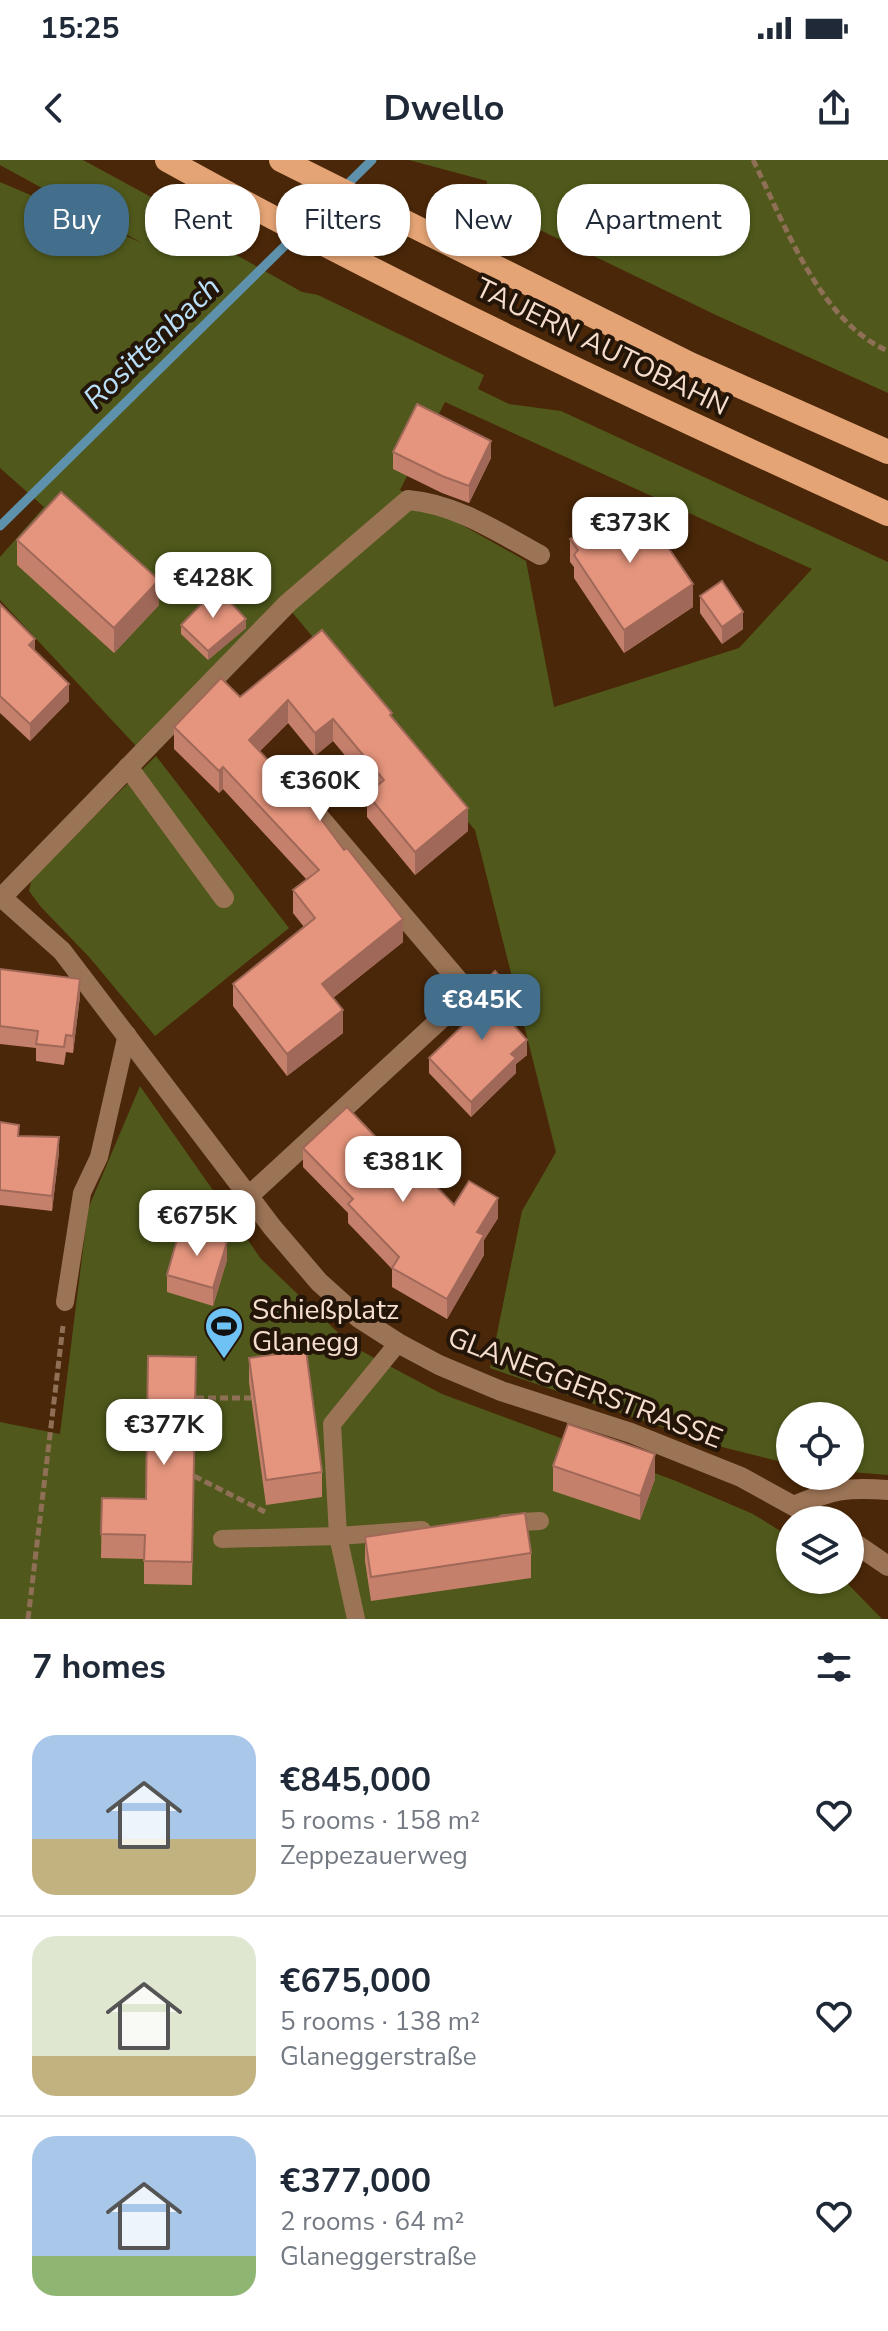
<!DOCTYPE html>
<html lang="en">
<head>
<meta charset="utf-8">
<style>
	body { margin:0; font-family:"Nunito Sans",sans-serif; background:#f2f2f3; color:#1f2937; height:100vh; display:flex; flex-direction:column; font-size:30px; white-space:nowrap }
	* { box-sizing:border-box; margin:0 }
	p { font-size:26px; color:#747a83 }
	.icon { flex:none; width:44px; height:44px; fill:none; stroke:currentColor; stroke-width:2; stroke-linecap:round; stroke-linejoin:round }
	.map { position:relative; height:1459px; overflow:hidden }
	.side { display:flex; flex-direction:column; background:#fff; flex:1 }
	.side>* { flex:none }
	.hud { position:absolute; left:24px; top:24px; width:840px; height:72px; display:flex; gap:16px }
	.tools { position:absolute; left:776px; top:1242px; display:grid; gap:16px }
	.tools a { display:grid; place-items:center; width:88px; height:88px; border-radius:50%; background:#fff; box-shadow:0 2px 6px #0004; font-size:40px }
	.price { position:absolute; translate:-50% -68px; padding:0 18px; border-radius:16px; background:#fff; color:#222; font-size:26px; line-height:52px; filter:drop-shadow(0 2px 4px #0008) }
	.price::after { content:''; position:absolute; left:50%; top:48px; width:24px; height:18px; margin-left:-12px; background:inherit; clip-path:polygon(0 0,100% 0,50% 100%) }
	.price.current { background:#436e8c; color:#fff }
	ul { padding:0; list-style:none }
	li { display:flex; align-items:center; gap:24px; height:200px; padding:0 32px }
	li+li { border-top:2px solid #e0e1e3 }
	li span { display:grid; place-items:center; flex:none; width:224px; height:160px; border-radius:24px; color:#555 }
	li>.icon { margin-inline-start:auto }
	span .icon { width:96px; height:96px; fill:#fffc; stroke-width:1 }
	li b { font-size:34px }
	h2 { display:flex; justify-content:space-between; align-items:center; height:96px; padding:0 32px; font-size:34px }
	.tag { padding:0 28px; border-radius:32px; background:#fff; box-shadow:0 2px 6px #0004; font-size:28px; line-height:72px }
	.tag.current { background:#436e8c; color:#fff }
	.status { display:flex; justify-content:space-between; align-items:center; height:56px; padding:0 40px; background:#fff; direction:ltr }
	.status svg { height:22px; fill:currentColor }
	header { display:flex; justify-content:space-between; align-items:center; height:104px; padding:0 32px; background:#fff; font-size:36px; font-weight:700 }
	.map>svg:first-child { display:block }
	.green { fill:#50591b; fill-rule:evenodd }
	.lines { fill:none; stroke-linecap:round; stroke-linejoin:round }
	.stream { stroke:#5e92ac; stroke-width:9 }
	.path { stroke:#8f7057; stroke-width:5; stroke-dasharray:8 4; stroke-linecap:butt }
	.service { stroke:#9b7355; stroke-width:18 }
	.minor { stroke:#9b7355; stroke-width:20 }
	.tertiary { stroke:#9b7355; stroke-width:20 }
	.motorway { stroke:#e4a475; stroke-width:24 }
	.wall { fill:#c5806c }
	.shaded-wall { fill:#a06858 }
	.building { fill:#e5957d; stroke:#a06858; stroke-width:2 }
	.labels { text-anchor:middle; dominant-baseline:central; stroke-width:8; stroke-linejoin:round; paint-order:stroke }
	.street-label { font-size:28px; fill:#f6dece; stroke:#241509 }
	.poi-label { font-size:28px; fill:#f6dece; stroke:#241509; text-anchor:start }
	.water-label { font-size:30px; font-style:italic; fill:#bae0f9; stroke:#241509 }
</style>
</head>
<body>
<div class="status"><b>15:25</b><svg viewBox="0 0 49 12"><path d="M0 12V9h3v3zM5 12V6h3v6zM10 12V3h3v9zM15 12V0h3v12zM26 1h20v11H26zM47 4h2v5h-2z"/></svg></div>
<header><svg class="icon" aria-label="back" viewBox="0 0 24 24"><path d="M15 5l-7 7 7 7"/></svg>Dwello<svg class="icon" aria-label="share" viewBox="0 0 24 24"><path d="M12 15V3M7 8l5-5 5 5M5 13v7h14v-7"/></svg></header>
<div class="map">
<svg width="888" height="1459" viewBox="0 0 888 1459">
	<rect width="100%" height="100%" fill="#4a2708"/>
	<g class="green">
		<path d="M 0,0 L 83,0 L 173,49 L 212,66 L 217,84 L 302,132 L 318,135 L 484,215 L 478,229 L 509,244 L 561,251 L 888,402 L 888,1315 L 850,1312 L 850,1256 L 790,1256 L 790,1304 L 714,1285 L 490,1208 L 522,1051 L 556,992 L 475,670 L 280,438 L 136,586 L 0,440 L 0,397 L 44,347 L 0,308 L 0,22 L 142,83 L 0,5 ZM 445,242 L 812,409 L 739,488 L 554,547 L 526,401 L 400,330 Z"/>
		<path d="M 409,0 L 888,0 L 888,233 L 718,156 L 486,44 L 487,21 Z"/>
		<path d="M 156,596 L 289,768 L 155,876 L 90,798 L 41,747 L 29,731 L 32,717 Z"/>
		<path d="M 140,926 L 261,1099 L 352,1186 L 442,1234 L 676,1321 L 753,1354 L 790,1377 L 790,1420 L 844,1420 L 882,1459 L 0,1459 L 0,1262 L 60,1274 L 88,1049 Z"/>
	</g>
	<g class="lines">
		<path class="stream" d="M 0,366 L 372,0"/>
		<g class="path">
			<path d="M 753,0 C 785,64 819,161 888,191"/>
			<path d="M 196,1238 L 251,1238"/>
			<path d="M 194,1316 L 265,1352"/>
			<path d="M 28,1459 L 63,1166"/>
		</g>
		<g class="service">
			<path d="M 65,1142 L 82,1033 L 99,997 L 127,874"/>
			<path d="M 398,1183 L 332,1264 L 338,1376 L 422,1370"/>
			<path d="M 504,1363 L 540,1361"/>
			<path d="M 222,1379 L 338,1376 L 356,1459"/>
		</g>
		<g class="minor">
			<path d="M 128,607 L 224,738"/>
			<path d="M 2,737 L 288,443 L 408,340 C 456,344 498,372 540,395"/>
			<path d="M 250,1035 L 469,833 L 298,632"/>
			<path d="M 796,1345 C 834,1329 847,1327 888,1330"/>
		</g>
		<g class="tertiary">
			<path d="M 0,736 L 62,791 L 272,1067 L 319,1122 L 359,1158 L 398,1183 L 439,1205 L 501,1231 L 631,1273 L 741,1317 L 819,1360"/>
			<path d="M 850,1380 L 888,1406"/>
		</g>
		<g class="motorway">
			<path d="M 167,0 C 401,130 644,243 888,354"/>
			<path d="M 281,0 L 690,204 L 888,292"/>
		</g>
	</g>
	<g class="wall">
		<path d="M 393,292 L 491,298 L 469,343 L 442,333 L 393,309 Z"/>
		<path d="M 570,379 L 693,447 L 624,493 L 574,418 L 574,407 L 570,402 Z"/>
		<path d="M 17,380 L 159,445 L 114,493 L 17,405 Z"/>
		<path d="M 700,436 L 743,469 L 722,484 L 700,453 Z"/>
		<path d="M 0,444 L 35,491 L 69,541 L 30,581 L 0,553 Z"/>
		<path d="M 181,465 L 246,468 L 208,500 L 181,474 Z"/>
		<path d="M 322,470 L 392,558 L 468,671 L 415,715 L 367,657 L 367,634 L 373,629 L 333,581 L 315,596 L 288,563 L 260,591 L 403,782 L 333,838 L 343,873 L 287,916 L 233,846 L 233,824 L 304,767 L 293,753 L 293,730 L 307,720 L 223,629 L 219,633 L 174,589 L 174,567 L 240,537 Z"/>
		<path d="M 0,809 L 80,836 L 73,893 L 66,892 L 64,905 L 36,901 L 36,888 L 0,884 Z"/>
		<path d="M 474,832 L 518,852 L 509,860 L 527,895 L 516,904 L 516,913 L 471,957 L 429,913 L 429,898 L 478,851 L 474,846 Z"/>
		<path d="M 0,962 L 19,976 L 59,992 L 52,1051 L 0,1045 Z"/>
		<path d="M 303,988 L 407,1010 L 454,1045 L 498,1058 L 484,1080 L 484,1095 L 447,1159 L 392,1127 L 392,1109 L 348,1063 L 348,1053 L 303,1007 Z"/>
		<path d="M 227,1100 L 213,1146 L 167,1132 L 167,1115 Z"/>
		<path d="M 196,1197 L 192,1425 L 144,1424 L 144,1399 L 101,1398 L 102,1338 L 146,1339 Z"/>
		<path d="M 249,1198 L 322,1312 L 322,1337 L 266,1345 L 249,1222 Z"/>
		<path d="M 553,1306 L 655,1319 L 640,1360 L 553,1331 Z"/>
		<path d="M 365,1377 L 531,1393 L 531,1418 L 371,1441 L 365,1401 Z"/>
	</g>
	<g class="shaded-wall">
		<path d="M 491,281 L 491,298 L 469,343 L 469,326 Z"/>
		<path d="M 159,420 L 159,445 L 114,493 L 114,468 Z"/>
		<path d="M 693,424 L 693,447 L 624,493 L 624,470 Z"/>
		<path d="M 743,452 L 743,469 L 722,484 L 722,467 Z"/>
		<path d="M 246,459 L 246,468 L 208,500 L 208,491 Z"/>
		<path d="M 35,479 L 35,496 L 29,485 Z"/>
		<path d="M 69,524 L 69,541 L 30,581 L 30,564 Z"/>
		<path d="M 288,540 L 288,563 L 249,602 L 249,580 Z"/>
		<path d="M 333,559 L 333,581 L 315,596 L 315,573 Z"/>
		<path d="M 223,607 L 223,629 L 219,633 L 219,611 Z"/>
		<path d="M 468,648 L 468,671 L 415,715 L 415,692 Z"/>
		<path d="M 403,759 L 403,782 L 322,846 L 322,824 Z"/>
		<path d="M 80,819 L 80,836 L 73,893 L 73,876 Z"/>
		<path d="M 518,837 L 518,852 L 502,866 L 502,852 Z"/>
		<path d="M 343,850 L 343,873 L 287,916 L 287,894 Z"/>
		<path d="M 527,880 L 527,895 L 516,904 L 516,913 L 471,957 L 471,942 L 511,894 Z"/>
		<path d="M 59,977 L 59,992 L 52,1051 L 52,1036 Z"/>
		<path d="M 498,1038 L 498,1058 L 484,1080 L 484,1095 L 447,1159 L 447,1139 L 477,1072 Z"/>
		<path d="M 227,1082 L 227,1100 L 213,1146 L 213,1128 Z"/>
		<path d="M 655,1294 L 655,1319 L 640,1360 L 640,1336 Z"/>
	</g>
	<g class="building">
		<path d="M 417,244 L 491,281 L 469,326 L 442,316 L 393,292 Z"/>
		<path d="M 61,332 L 159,420 L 114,468 L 17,380 Z"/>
		<path d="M 629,343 L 636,355 L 642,349 L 693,424 L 624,470 L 574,395 L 578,390 L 570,379 Z"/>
		<path d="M 722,421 L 743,452 L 722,467 L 700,436 Z"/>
		<path d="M 217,428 L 246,459 L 208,491 L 181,465 Z"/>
		<path d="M 0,444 L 35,479 L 29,485 L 69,524 L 30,564 L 0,536 Z"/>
		<path d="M 322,470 L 392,553 L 390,555 L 468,648 L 415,692 L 367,634 L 384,620 L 333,559 L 315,573 L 288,540 L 249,580 L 312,647 L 344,690 L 347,688 L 403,759 L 322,824 L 343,850 L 287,894 L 233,824 L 315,758 L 293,730 L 319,710 L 223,607 L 219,611 L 174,567 L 221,518 L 240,537 Z"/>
		<path d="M 0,809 L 80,819 L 73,876 L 66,875 L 64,887 L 36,884 L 38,871 L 0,866 Z"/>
		<path d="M 495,811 L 518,837 L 502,852 L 527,880 L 511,894 L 516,898 L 471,942 L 429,898 L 485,844 L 474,832 Z"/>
		<path d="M 347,947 L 407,1010 L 414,1003 L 454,1045 L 469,1021 L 498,1038 L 477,1072 L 484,1075 L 447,1139 L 392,1108 L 399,1097 L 348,1044 L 353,1039 L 303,988 Z"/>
		<path d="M 0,962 L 19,965 L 18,976 L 59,977 L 52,1036 L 0,1030 Z"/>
		<path d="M 180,1069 L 227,1082 L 213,1128 L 167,1115 Z"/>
		<path d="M 306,1190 L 322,1312 L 266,1320 L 249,1198 Z"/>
		<path d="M 148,1196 L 196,1197 L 192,1402 L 144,1401 L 145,1375 L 101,1374 L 102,1338 L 146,1339 Z"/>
		<path d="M 568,1264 L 655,1294 L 640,1336 L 553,1306 Z"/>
		<path d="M 525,1353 L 531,1393 L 371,1417 L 365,1377 Z"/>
	</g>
	<defs>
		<g id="stadium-pin" transform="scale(2)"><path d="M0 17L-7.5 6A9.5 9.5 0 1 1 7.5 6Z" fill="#6fc2f4" stroke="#241509"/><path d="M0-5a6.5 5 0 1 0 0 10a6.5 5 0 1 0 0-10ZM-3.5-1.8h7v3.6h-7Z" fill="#111"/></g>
	</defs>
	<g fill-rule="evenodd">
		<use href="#stadium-pin" x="224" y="1166"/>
	</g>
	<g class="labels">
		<g class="street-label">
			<text transform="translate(602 187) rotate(26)">TAUERN AUTOBAHN</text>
			<text transform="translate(585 1228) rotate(21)">GLANEGGERSTRASSE</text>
		</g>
		<g class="poi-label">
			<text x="252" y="1150">Schießplatz<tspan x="252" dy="32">Glanegg</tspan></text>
		</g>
		<g class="water-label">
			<text transform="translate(152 183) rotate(-44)">Rosittenbach</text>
		</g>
	</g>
</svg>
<div class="tools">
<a><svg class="icon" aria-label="locate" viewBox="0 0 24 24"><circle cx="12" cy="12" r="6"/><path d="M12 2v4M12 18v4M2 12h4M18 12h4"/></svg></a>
<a><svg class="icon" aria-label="layers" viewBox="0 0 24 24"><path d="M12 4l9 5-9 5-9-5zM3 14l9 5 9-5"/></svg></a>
</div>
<b class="price" style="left:630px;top:405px">€373K</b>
<b class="price" style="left:213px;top:460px">€428K</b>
<b class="price" style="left:320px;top:663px">€360K</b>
<b class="price current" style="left:482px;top:882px">€845K</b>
<b class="price" style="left:403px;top:1044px">€381K</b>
<b class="price" style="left:197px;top:1098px">€675K</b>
<b class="price" style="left:164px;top:1307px">€377K</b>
<div class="hud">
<a class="tag current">Buy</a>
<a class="tag">Rent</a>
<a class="tag">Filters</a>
<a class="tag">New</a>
<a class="tag">Apartment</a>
</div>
</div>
<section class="side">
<h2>7 homes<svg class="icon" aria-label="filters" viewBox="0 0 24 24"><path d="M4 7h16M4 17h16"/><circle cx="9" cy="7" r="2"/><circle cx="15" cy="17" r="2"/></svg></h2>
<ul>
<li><span style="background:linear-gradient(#a9c7e8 65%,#c2b280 0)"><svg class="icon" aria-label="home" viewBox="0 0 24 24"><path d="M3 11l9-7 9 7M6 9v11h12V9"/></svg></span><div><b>€845,000</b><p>5 rooms · 158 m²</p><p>Zeppezauerweg</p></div><svg class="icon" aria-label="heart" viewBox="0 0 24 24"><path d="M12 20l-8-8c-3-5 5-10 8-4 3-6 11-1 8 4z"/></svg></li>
<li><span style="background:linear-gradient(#dfe7d0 75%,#c2b280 0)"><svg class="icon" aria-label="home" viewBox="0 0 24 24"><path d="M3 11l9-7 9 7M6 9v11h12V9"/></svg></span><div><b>€675,000</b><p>5 rooms · 138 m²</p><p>Glaneggerstraße</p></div><svg class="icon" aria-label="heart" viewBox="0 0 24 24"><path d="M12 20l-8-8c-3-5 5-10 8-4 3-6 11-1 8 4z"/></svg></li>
<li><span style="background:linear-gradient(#a9c7e8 75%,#8fb573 0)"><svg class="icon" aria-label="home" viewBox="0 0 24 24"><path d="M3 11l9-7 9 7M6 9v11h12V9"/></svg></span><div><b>€377,000</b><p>2 rooms · 64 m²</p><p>Glaneggerstraße</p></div><svg class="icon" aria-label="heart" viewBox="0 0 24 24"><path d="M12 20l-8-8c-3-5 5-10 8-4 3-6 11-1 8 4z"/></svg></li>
</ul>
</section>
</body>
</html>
